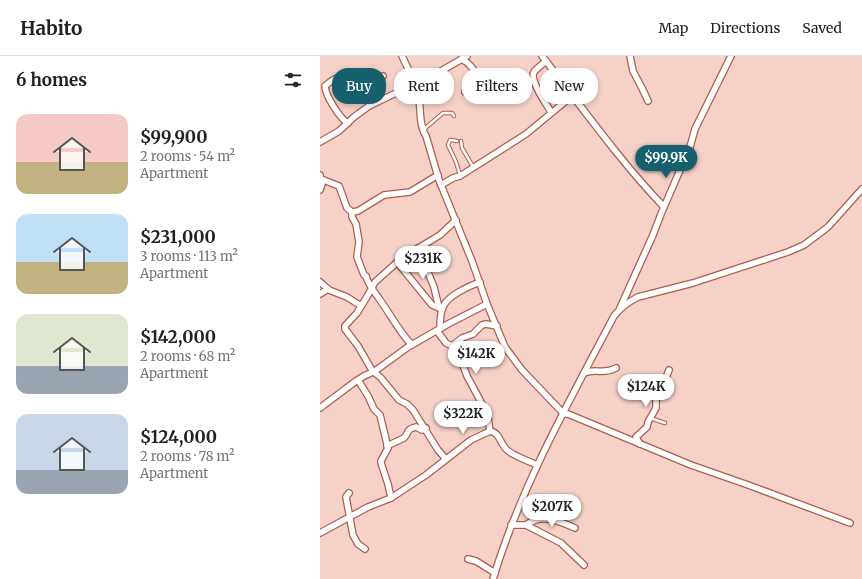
<!DOCTYPE html>
<html lang="en">
<head>
<meta charset="utf-8">
<style>
	body { margin:0; font-family:Merriweather,serif; background:#f6f6f6; color:#202124; height:100vh; display:flex; flex-direction:column; font-size:15px; white-space:nowrap }
	* { box-sizing:border-box; margin:0 }
	p { font-size:13px; color:#757577 }
	.icon { flex:none; width:22px; height:22px; fill:none; stroke:currentColor; stroke-width:2; stroke-linecap:round; stroke-linejoin:round }
	.map { position:relative; flex:1; overflow:hidden }
	.side { display:flex; flex-direction:column; background:#fff; width:320px }
	.side>* { flex:none }
	.guide { position:absolute; left:12px; top:12px; width:380px; height:36px; display:flex; gap:8px }
	.price { position:absolute; translate:-50% -34px; padding:0 9px; border-radius:14px; background:#fff; color:#222; font-size:13px; line-height:26px; filter:drop-shadow(0 1px 2px #0008) }
	.price::after { content:''; position:absolute; left:50%; top:24px; width:12px; height:9px; margin-left:-6px; background:inherit; clip-path:polygon(0 0,100% 0,50% 100%) }
	.price.active { background:#16606e; color:#fff }
	ul { padding:0; list-style:none }
	li { display:flex; align-items:center; gap:12px; height:100px; padding:0 16px }
	li span { display:grid; place-items:center; flex:none; width:112px; height:80px; border-radius:12px; color:#555 }
	li>.icon { margin-inline-start:auto }
	span .icon { width:48px; height:48px; fill:#fffc; stroke-width:1 }
	li b { font-size:17px }
	h2 { display:flex; justify-content:space-between; align-items:center; height:48px; padding:0 16px; font-size:17px }
	.tag { padding:0 14px; border-radius:16px; background:#fff; box-shadow:0 2px 6px #0003; font-size:14px; line-height:36px }
	.tag.active { background:#16606e; color:#fff }
	header { display:flex; align-items:center; gap:24px; box-sizing:border-box; height:56px; padding:0 20px; background:#fff; border-bottom:1px solid #e0e0e0 }
	header strong { font-size:19px }
	nav { display:flex; gap:22px; margin-inline-start:auto; font-size:14px }
	main { display:flex; flex:1; min-height:0 }
	.map>svg:first-child { display:block }
	.lines { fill:none; stroke-linecap:round; stroke-linejoin:round }
	.service-casing { stroke:#ae5e4c; stroke-width:4.5 }
	.minor-casing { stroke:#ae5e4c; stroke-width:8 }
	.service { stroke:#fff; stroke-width:2.5 }
	.minor { stroke:#fff; stroke-width:5.5 }
</style>
</head>
<body>
<header>
<strong>Habito</strong>
<nav><a>Map</a><a>Directions</a><a>Saved</a></nav>
</header>
<main>
<section class="side">
<h2>6 homes<svg class="icon" aria-label="filters" viewBox="0 0 24 24"><path d="M4 7h16M4 17h16"/><circle cx="9" cy="7" r="2"/><circle cx="15" cy="17" r="2"/></svg></h2>
<ul>
<li><span style="background:linear-gradient(#f6c9c9 60%,#c2b280 0)"><svg class="icon" aria-label="home" viewBox="0 0 24 24"><path d="M3 11l9-7 9 7M6 9v11h12V9"/></svg></span><div><b>$99,900</b><p>2 rooms · 54 m²</p><p>Apartment</p></div></li>
<li><span style="background:linear-gradient(#bfe0f5 60%,#c2b280 0)"><svg class="icon" aria-label="home" viewBox="0 0 24 24"><path d="M3 11l9-7 9 7M6 9v11h12V9"/></svg></span><div><b>$231,000</b><p>3 rooms · 113 m²</p><p>Apartment</p></div></li>
<li><span style="background:linear-gradient(#dfe7d0 65%,#9aa5b1 0)"><svg class="icon" aria-label="home" viewBox="0 0 24 24"><path d="M3 11l9-7 9 7M6 9v11h12V9"/></svg></span><div><b>$142,000</b><p>2 rooms · 68 m²</p><p>Apartment</p></div></li>
<li><span style="background:linear-gradient(#c9d6e8 70%,#9aa5b1 0)"><svg class="icon" aria-label="home" viewBox="0 0 24 24"><path d="M3 11l9-7 9 7M6 9v11h12V9"/></svg></span><div><b>$124,000</b><p>2 rooms · 78 m²</p><p>Apartment</p></div></li>
</ul>
</section>
<div class="map">
<svg width="542" height="523" viewBox="0 0 542 523">
	<rect width="100%" height="100%" fill="#f5d1c8"/>
	<g class="lines">
		<g class="service-casing">
			<g id="service">
				<path d="M 103,74 L 123,57 L 132,57 L 134,60"/>
				<path d="M 137,85 L 130,84 L 128,89 L 136,106 L 140,119"/>
				<path d="M 141,85 L 142,92 L 152,109 L 152,112"/>
				<path d="M 330,362 L 345,367"/>
			</g>
		</g>
		<g class="minor-casing">
			<g id="minor">
				<path d="M 82,0 C 89,14 95,28 99,44 C 101,55 99,70 106,80 L 119,124 L 152,205 L 167,248 L 185,291 L 202,314 L 243,357"/>
				<path d="M 222,0 C 262,51 299,104 344,151"/>
				<path d="M 310,0 L 313,15 L 322,32 L 328,45"/>
				<path d="M 141,3 C 151,7 156,17 160,26 L 158,32 L 152,37 L 145,36"/>
				<path d="M 226,5 C 223,8 217,12 214,16 C 209,24 227,49 231,56"/>
				<path d="M 95,30 L 147,0"/>
				<path d="M 28,67 C 20,63 5,39 5,30 C 11,24 20,20 29,20 L 34,28 L 39,30 L 63,20"/>
				<path d="M 0,86 L 19,75 L 34,61 L 49,50 L 74,38 L 96,32"/>
				<path d="M 0,119 L 2,128 L 0,134"/>
				<path d="M 1,123 L 19,130 L 27,152 L 32,156 L 32,161 L 36,168 L 39,186 L 37,201 L 44,219 L 46,220 C 48,229 55,236 60,244 C 71,259 79,276 92,289"/>
				<path d="M 121,129 L 133,122 L 140,120 L 206,78 L 252,40"/>
				<path d="M 32,156 L 38,155 L 64,139 L 90,136 L 118,119"/>
				<path d="M 98,192 L 114,231 L 119,252"/>
				<path d="M 77,206 L 112,249 L 122,253"/>
				<path d="M 0,226 L 9,234 L 27,241 L 41,250"/>
				<path d="M 0,238 L 8,233"/>
				<path d="M 300,252 L 333,179 L 341,158 L 370,91 L 375,73 L 411,0"/>
				<path d="M 120,273 C 120,266 120,257 123,251 C 127,240 149,230 160,226"/>
				<path d="M 117,275 L 126,287 L 132,290 L 138,296 L 147,320 L 160,344 L 168,362 L 170,375"/>
				<path d="M 132,290 L 142,282 L 153,278 L 162,269 L 166,268 L 177,270"/>
				<path d="M 53,316 L 38,290 L 25,273 L 25,270 L 37,257 L 48,239 L 55,226 L 82,202 L 120,179 L 136,164"/>
				<path d="M 54,316 L 61,322 L 79,344 L 87,348 L 93,354 L 118,394 L 126,403"/>
				<path d="M 264,317 C 276,312 283,319 296,312"/>
				<path d="M 38,324 L 48,340 L 54,353 L 60,359 L 68,392 L 61,405 L 61,407 L 68,428 L 71,442"/>
				<path d="M 0,352 L 36,325 L 44,320 L 55,315 L 88,291 L 128,268 L 167,248"/>
				<path d="M 243,358 L 248,358 L 371,409 L 431,430 L 530,467"/>
				<path d="M 320,388 L 316,381 L 327,371 L 328,366 L 336,352 L 336,340 L 339,339 L 334,332 L 345,324 L 349,314"/>
				<path d="M 67,390 L 84,382 C 89,377 86,373 96,371 L 102,374 L 106,372"/>
				<path d="M 29,437 L 26,441 L 33,479 L 38,488 L 45,493"/>
				<path d="M 191,469 L 206,469 L 241,487 L 264,509"/>
				<path d="M 206,469 C 222,457 239,465 255,472"/>
				<path d="M 0,477 L 48,451 L 71,442 L 106,419 L 151,384 L 170,375 C 180,377 180,387 186,393 C 191,399 209,405 217,409"/>
				<path d="M 148,503 L 156,505 L 175,517"/>
				<path d="M 173,523 C 201,430 249,346 294,260 C 301,251 308,246 318,241 L 373,227 L 468,196 L 484,189 L 508,171 L 542,133"/>
			</g>
		</g>
		<use href="#service" class="service"/>
		<use href="#minor" class="minor"/>
	</g>
</svg>
<b class="price active" style="left:346px;top:123px">$99.9K</b>
<b class="price" style="left:103px;top:224px">$231K</b>
<b class="price" style="left:156px;top:319px">$142K</b>
<b class="price" style="left:326px;top:352px">$124K</b>
<b class="price" style="left:143px;top:379px">$322K</b>
<b class="price" style="left:232px;top:472px">$207K</b>
<div class="guide">
<a class="tag active">Buy</a>
<a class="tag">Rent</a>
<a class="tag">Filters</a>
<a class="tag">New</a>
</div>
</div>
</main>
</body>
</html>
